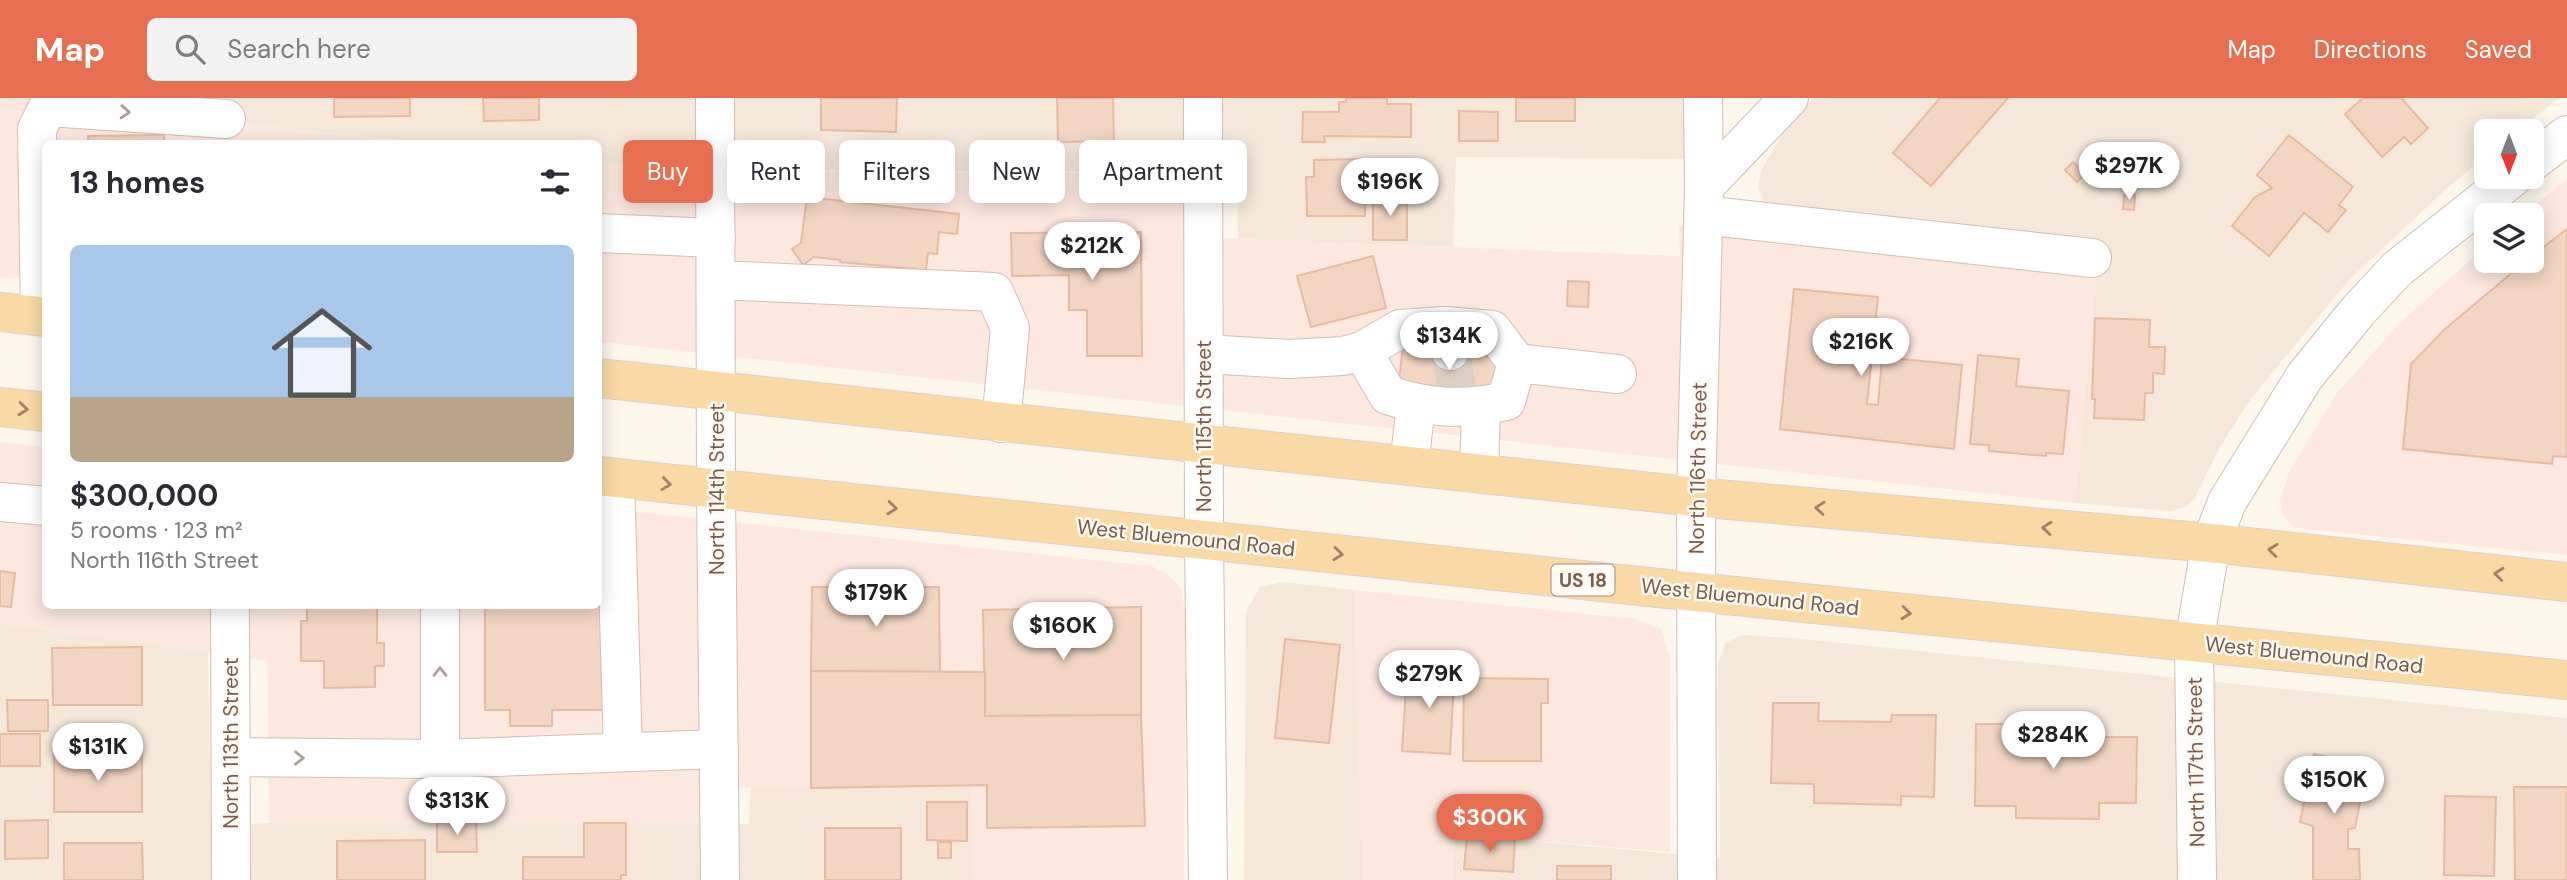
<!DOCTYPE html>
<html lang="en">
<head>
<meta charset="utf-8">
<style>
	body { margin:0; font-family:"DM Sans",sans-serif; background:#f2f2f3; color:#2b2b33; height:100vh; display:flex; flex-direction:column; font-size:26px; white-space:nowrap }
	* { box-sizing:border-box; margin:0 }
	p { font-size:23px; color:#7c7c81 }
	.icon { flex:none; width:38px; height:38px; fill:none; stroke:currentColor; stroke-width:2; stroke-linecap:round; stroke-linejoin:round }
	.map { position:relative; flex:1; overflow:hidden }
	.side { position:absolute; left:42px; top:42px; width:560px; height:469px; display:flex; flex-direction:column; background:#fff; border-radius:10px; box-shadow:0 4px 18px #0003 }
	.side>* { flex:none }
	.top-card { position:absolute; left:623px; top:42px; width:665px; height:63px; display:flex; gap:14px }
	.needle { width:46px; rotate:180deg }
	.buttons { position:absolute; left:2474px; top:21px; display:grid; gap:14px }
	.buttons a { display:grid; place-items:center; width:70px; height:70px; border-radius:10px; background:#fff; box-shadow:0 4px 18px #0003; font-size:35px }
	.price { position:absolute; translate:-50% -60px; padding:0 16px; border-radius:24px; background:#fff; color:#222; font-size:23px; line-height:46px; filter:drop-shadow(0 2px 4px #0008) }
	.price::after { content:''; position:absolute; left:50%; top:42px; width:21px; height:16px; margin-left:-10px; background:inherit; clip-path:polygon(0 0,100% 0,50% 100%) }
	.price.current { background:#e76f51; color:#fff }
	ul { padding:0; list-style:none }
	li { display:grid; align-content:center; gap:14px; height:371px; padding:0 28px }
	li+li { border-top:2px solid #e1e1e2 }
	li span { display:grid; place-items:center; height:217px; border-radius:10px; color:#555 }
	li>.icon { margin-inline-start:auto }
	span .icon { width:126px; height:126px; fill:#fffc; stroke-width:1 }
	li b { font-size:30px }
	h2 { display:flex; justify-content:space-between; align-items:center; height:84px; padding:0 28px; font-size:30px }
	.tag { padding:0 24px; border-radius:10px; background:#fff; box-shadow:0 4px 18px #0003; font-size:24px; line-height:63px }
	.tag.current { background:#e76f51; color:#fff }
	header { display:flex; align-items:center; gap:42px; box-sizing:border-box; height:98px; padding:0 35px; background:#e76f51; color:#fff }
	header strong { font-size:33px }
	nav { display:flex; gap:38px; margin-inline-start:auto; font-size:24px }
	.search { width:490px; height:63px; background:#f2f2f3; display:flex; align-items:center; gap:18px; box-sizing:border-box; padding:0 24px; border-radius:10px; color:#7c7c81; font-size:26px }
	.map>svg:first-child { display:block }
	.residential { fill:#f5e8da }
	.commercial { fill:#fde8e0 }
	.building { fill:#f3d5c3; stroke:#e6bba3; stroke-width:2 }
	.lines { fill:none; stroke-linecap:round; stroke-linejoin:round }
	.minor-tunnel { stroke:#dcd0c4; stroke-width:38; stroke-dasharray:38 19; stroke-linecap:butt }
	.minor-casing { stroke:#d1beb0; stroke-width:40 }
	.major-casing { stroke:#dad1cd; stroke-width:40 }
	.minor { stroke:#fff; stroke-width:38 }
	.major { stroke:#fbd9a5; stroke-width:38 }
	.oneway { stroke:#af9d94 }
	.oneway2 { stroke:#a18267 }
	.labels { text-anchor:middle; dominant-baseline:central; stroke-width:5; stroke-linejoin:round; paint-order:stroke }
	.shield { fill:#fffaf3; stroke:#a28b7f; stroke-width:2 }
	.shield-label { font-size:19px; font-weight:bold; fill:#7a5c4d }
	.street-label { font-size:21px; fill:#7a5c4d; stroke:#fffaf3 }
</style>
</head>
<body>
<header>
<strong>Map</strong>
<div class="search"><svg class="icon" aria-label="search" viewBox="0 0 24 24"><circle cx="10" cy="10" r="6"/><path d="M15 15l6 6"/></svg>Search here</div>
<nav><a>Map</a><a>Directions</a><a>Saved</a></nav>
</header>
<div class="map">
<svg width="2567" height="782" viewBox="0 0 2567 782">
	<rect width="100%" height="100%" fill="#fdf6ec"/>
	<g class="residential">
		<path d="M 4,0 L 1684,0 L 1685,61 L 1456,59 L 1453,149 L 1238,141 L 1237,74 L 673,72 L 599,64 L 598,46 L 425,45 Z"/>
		<path d="M 1814,0 L 2559,0 L 2517,33 L 2487,33 L 2487,58 L 2447,90 L 2348,183 L 2250,302 L 2219,351 L 2194,402 L 2183,410 L 2171,413 L 2075,405 L 2099,148 L 1786,109 L 1764,103 L 1758,90 L 1761,73 L 1785,32 Z"/>
		<path d="M 1282,484 L 1354,492 L 1363,782 L 1244,782 L 1246,513 L 1260,489 Z"/>
		<path d="M 0,526 L 208,554 L 211,728 L 269,725 L 749,726 L 751,689 L 971,687 L 973,782 L 0,782 Z"/>
		<path d="M 1741,537 L 1793,540 L 2567,620 L 2567,782 L 1453,782 L 1454,736 L 1720,760 L 1718,566 L 1725,545 Z"/>
	</g>
	<g class="commercial">
		<path d="M 0,0 L 4,0 L 425,45 L 46,46 L 45,184 L 0,179 Z"/>
		<path d="M 599,64 L 673,72 L 1182,76 L 1185,139 L 1680,158 L 1679,128 L 2097,172 L 2075,405 L 599,244 Z"/>
		<path d="M 2567,81 L 2567,457 L 2295,430 L 2283,418 L 2280,401 L 2290,372 L 2337,295 L 2400,225 L 2487,147 L 2487,163 L 2532,163 L 2532,117 L 2523,117 Z"/>
		<path d="M 0,344 L 45,349 L 46,508 L 598,508 L 599,410 L 1151,468 L 1166,475 L 1180,488 L 1187,522 L 1184,782 L 973,782 L 970,687 L 701,690 L 701,727 L 269,725 L 267,563 L 0,526 Z"/>
		<path d="M 1354,492 L 1636,521 L 1661,531 L 1670,559 L 1670,754 L 1455,736 L 1453,782 L 1363,782 Z"/>
	</g>
	<g class="building">
		<path d="M 334,0 L 410,0 L 410,18 L 334,19 Z"/>
		<path d="M 483,0 L 539,0 L 539,22 L 484,23 Z"/>
		<path d="M 821,0 L 897,0 L 896,34 L 821,32 Z"/>
		<path d="M 1057,0 L 1113,0 L 1114,43 L 1058,44 Z"/>
		<path d="M 1346,0 L 1387,0 L 1387,6 L 1411,6 L 1411,39 L 1324,38 L 1325,44 L 1302,44 L 1303,14 L 1339,14 L 1339,4 L 1346,4 Z"/>
		<rect x="1516" y="0" width="59" height="23"/>
		<path d="M 1940,0 L 2008,0 L 1931,88 L 1893,55 Z"/>
		<path d="M 2363,0 L 2401,0 L 2428,30 L 2411,46 L 2404,39 L 2382,59 L 2345,16 Z"/>
		<path d="M 1459,13 L 1498,14 L 1498,43 L 1459,43 Z"/>
		<path d="M 164,37 L 164,46 L 88,46 L 88,38 Z"/>
		<path d="M 2289,37 L 2353,89 L 2339,107 L 2346,112 L 2328,134 L 2304,115 L 2269,158 L 2232,128 L 2255,99 L 2272,90 L 2257,77 Z"/>
		<path d="M 1364,61 L 1365,118 L 1307,118 L 1306,79 L 1314,79 L 1314,62 Z"/>
		<path d="M 2073,64 L 2085,76 L 2077,84 L 2065,72 Z"/>
		<path d="M 2124,97 L 2135,97 L 2134,112 L 2123,111 Z"/>
		<rect x="1373" y="98" width="34" height="44"/>
		<path d="M 807,99 L 959,116 L 957,136 L 939,134 L 937,156 L 928,155 L 926,172 L 840,164 L 840,162 L 814,159 L 803,167 L 792,151 L 801,145 Z"/>
		<path d="M 2567,131 L 2567,359 L 2553,358 L 2552,366 L 2403,351 L 2411,266 L 2445,231 L 2526,163 L 2532,163 L 2532,158 Z"/>
		<path d="M 1141,134 L 1142,258 L 1087,258 L 1087,212 L 1069,212 L 1069,177 L 1012,178 L 1011,135 Z"/>
		<path d="M 1373,158 L 1386,210 L 1311,229 L 1297,178 Z"/>
		<path d="M 1568,183 L 1589,184 L 1588,209 L 1567,208 Z"/>
		<path d="M 1794,191 L 1878,199 L 1867,306 L 1878,307 L 1882,259 L 1962,267 L 1954,351 L 1780,331 Z"/>
		<path d="M 2095,220 L 2150,222 L 2149,249 L 2165,249 L 2164,276 L 2153,275 L 2153,295 L 2145,295 L 2144,322 L 2094,320 L 2095,301 L 2092,301 Z"/>
		<path d="M 1403,248 L 1500,259 L 1496,300 L 1398,290 Z"/>
		<path d="M 1978,257 L 2019,261 L 2016,288 L 2069,293 L 2063,356 L 2046,355 L 2046,358 L 1989,353 L 1989,347 L 1970,346 Z"/>
		<path d="M 598,446 L 606,612 L 552,612 L 552,628 L 510,628 L 510,612 L 485,612 L 485,508 L 598,508 Z"/>
		<path d="M 0,473 L 15,475 L 11,509 L 0,508 Z"/>
		<path d="M 812,489 L 939,489 L 940,574 L 811,573 Z"/>
		<path d="M 307,508 L 377,508 L 377,545 L 384,545 L 384,568 L 375,568 L 375,589 L 324,590 L 324,563 L 301,563 L 301,523 L 307,523 Z"/>
		<path d="M 1141,509 L 1141,617 L 985,618 L 983,512 Z"/>
		<path d="M 1285,541 L 1340,547 L 1329,645 L 1275,640 Z"/>
		<path d="M 142,549 L 142,607 L 53,607 L 52,550 Z"/>
		<path d="M 1435,564 L 1455,566 L 1450,656 L 1402,653 L 1407,573 L 1435,575 Z"/>
		<path d="M 811,573 L 985,574 L 985,618 L 1141,617 L 1145,728 L 987,730 L 987,687 L 811,690 Z"/>
		<path d="M 1464,580 L 1548,581 L 1548,605 L 1541,605 L 1541,663 L 1463,663 Z"/>
		<path d="M 7,602 L 48,602 L 48,633 L 8,633 Z"/>
		<path d="M 1773,605 L 1819,605 L 1818,623 L 1891,624 L 1892,617 L 1936,617 L 1934,699 L 1901,698 L 1901,707 L 1814,705 L 1814,686 L 1771,685 Z"/>
		<path d="M 1976,626 L 2021,626 L 2021,632 L 2100,633 L 2100,639 L 2137,639 L 2136,705 L 2099,705 L 2099,721 L 2016,720 L 2016,708 L 1975,708 Z"/>
		<rect x="0" y="636" width="40" height="32"/>
		<rect x="54" y="656" width="88" height="58"/>
		<path d="M 2314,656 L 2367,668 L 2355,730 L 2348,731 L 2348,751 L 2359,751 L 2360,782 L 2313,782 L 2313,728 L 2300,724 Z"/>
		<path d="M 2514,689 L 2567,689 L 2567,782 L 2515,782 Z"/>
		<path d="M 2445,698 L 2496,699 L 2494,778 L 2444,777 Z"/>
		<path d="M 927,704 L 967,704 L 967,743 L 927,742 Z"/>
		<path d="M 48,722 L 48,760 L 5,761 L 5,723 Z"/>
		<path d="M 437,723 L 476,723 L 477,754 L 437,754 Z"/>
		<path d="M 584,725 L 626,725 L 626,777 L 621,777 L 621,782 L 523,782 L 523,759 L 584,759 Z"/>
		<rect x="825" y="730" width="76" height="52"/>
		<path d="M 1467,737 L 1515,740 L 1513,774 L 1464,771 Z"/>
		<path d="M 425,742 L 425,782 L 337,782 L 337,743 Z"/>
		<rect x="938" y="744" width="13" height="16"/>
		<path d="M 64,745 L 142,745 L 143,782 L 64,782 Z"/>
		<rect x="1557" y="768" width="54" height="14"/>
	</g>
	<g class="lines">
		<path class="minor-tunnel" d="M 1450,253 L 1459,297"/>
		<g class="minor-casing">
			<g id="minor">
				<path d="M 715,0 L 716,392 L 720,782"/>
				<path d="M 1203,0 L 1204,442 L 1208,782"/>
				<path d="M 2532,64 L 2567,37"/>
				<path d="M 1704,89 L 1789,0"/>
				<path d="M 1703,117 L 2092,160"/>
				<path d="M 598,135 L 716,140"/>
				<path d="M 716,182 L 994,194 L 1010,230 L 1001,325"/>
				<path d="M 40,218 L 37,31 L 48,9 L 226,21"/>
				<path d="M 1445,228 L 1492,232 L 1517,265"/>
				<path d="M 1362,253 L 1388,297 C 1428,311 1465,312 1506,303 L 1517,265 L 1617,276"/>
				<path d="M 1205,256 L 1289,261 L 1343,258 L 1362,253 L 1400,231 L 1445,228 L 1450,253"/>
				<path d="M 1409,368 L 1416,307"/>
				<path d="M 1479,375 L 1481,309"/>
				<path d="M 615,380 L 623,654"/>
				<path d="M 0,404 L 46,408"/>
				<path d="M 230,508 L 231,782"/>
				<path d="M 231,659 L 440,661 L 440,508"/>
				<path d="M 440,661 L 719,651"/>
				<path d="M 1697,782 L 1696,399 L 1704,89 L 1703,0"/>
				<path d="M 2197,782 L 2194,545 L 2211,445 L 2227,404 L 2305,278 L 2358,213 L 2397,171 L 2513,79"/>
			</g>
		</g>
		<g class="major-casing">
			<g id="major">
				<path d="M 0,214 L 46,219"/>
				<path d="M 598,280 L 1696,399 L 2211,445 L 2567,484"/>
				<path d="M 0,309 L 46,314"/>
				<path d="M 598,378 L 1696,494 L 2567,582"/>
			</g>
		</g>
		<use href="#minor" class="minor"/>
		<use href="#major" class="major"/>
	</g>
	<defs><path id="oneway-chevron" d="M-2-3.5L2.5 0L-2 3.5" fill="none" stroke-width="1.6" stroke-linecap="round" stroke-linejoin="round" transform="scale(1.75)"/></defs>
	<g class="oneway">
		<use href="#oneway-chevron" transform="translate(125 14) rotate(4)"/>
		<use href="#oneway-chevron" transform="translate(440 574) rotate(-90)"/>
		<use href="#oneway-chevron" transform="translate(299 660)"/>
	</g>
	<g class="oneway2">
		<use href="#oneway-chevron" transform="translate(23 311) rotate(6)"/>
		<use href="#oneway-chevron" transform="translate(666 386) rotate(7)"/>
		<use href="#oneway-chevron" transform="translate(892 410) rotate(6)"/>
		<use href="#oneway-chevron" transform="translate(1820 410) rotate(-175)"/>
		<use href="#oneway-chevron" transform="translate(2047 430) rotate(-175)"/>
		<use href="#oneway-chevron" transform="translate(2273 452) rotate(-174)"/>
		<use href="#oneway-chevron" transform="translate(1338 456) rotate(6)"/>
		<use href="#oneway-chevron" transform="translate(2499 476) rotate(-174)"/>
		<use href="#oneway-chevron" transform="translate(1906 515) rotate(6)"/>
	</g>
	<g class="labels">
		<rect class="shield" x="1551.5" y="466.5" width="63" height="31" rx="5"/>
		<g class="shield-label">
			<text x="1583" y="482">US 18</text>
		</g>
		<g class="street-label">
			<text transform="translate(1204 328) rotate(-90)">North 115th Street</text>
			<text transform="translate(1698 370) rotate(-89)">North 116th Street</text>
			<text transform="translate(717 391) rotate(-90)">North 114th Street</text>
			<text transform="translate(1186 440) rotate(6)">West Bluemound Road</text>
			<text transform="translate(1750 499) rotate(6)">West Bluemound Road</text>
			<text transform="translate(2314 557) rotate(6)">West Bluemound Road</text>
			<text transform="translate(231 645) rotate(-90)">North 113th Street</text>
			<text transform="translate(2196 664) rotate(-91)">North 117th Street</text>
		</g>
	</g>
</svg>
<div class="buttons">
<a><svg class="needle" viewBox="-14 -14 28 28"><path d="M0-13l5 13h-10z" fill="#e53935"/><path d="M0 13l5-13h-10z" fill="#7c7c81"/></svg></a>
<a><svg class="icon" aria-label="layers" viewBox="0 0 24 24"><path d="M12 4l9 5-9 5-9-5zM3 14l9 5 9-5"/></svg></a>
</div>
<b class="price" style="left:2129px;top:104px">$297K</b>
<b class="price" style="left:1390px;top:120px">$196K</b>
<b class="price" style="left:1092px;top:184px">$212K</b>
<b class="price" style="left:1449px;top:274px">$134K</b>
<b class="price" style="left:1861px;top:280px">$216K</b>
<b class="price" style="left:876px;top:531px">$179K</b>
<b class="price" style="left:1063px;top:564px">$160K</b>
<b class="price" style="left:1429px;top:612px">$279K</b>
<b class="price" style="left:2053px;top:673px">$284K</b>
<b class="price" style="left:98px;top:685px">$131K</b>
<b class="price" style="left:2334px;top:718px">$150K</b>
<b class="price" style="left:457px;top:739px">$313K</b>
<b class="price current" style="left:1490px;top:756px">$300K</b>
<div class="top-card">
<a class="tag current">Buy</a>
<a class="tag">Rent</a>
<a class="tag">Filters</a>
<a class="tag">New</a>
<a class="tag">Apartment</a>
</div>
<section class="side">
<h2>13 homes<svg class="icon" aria-label="filters" viewBox="0 0 24 24"><path d="M4 7h16M4 17h16"/><circle cx="9" cy="7" r="2"/><circle cx="15" cy="17" r="2"/></svg></h2>
<ul>
<li><span style="background:linear-gradient(#a9c7e8 70%,#b9a48a 0)"><svg class="icon" aria-label="home" viewBox="0 0 24 24"><path d="M3 11l9-7 9 7M6 9v11h12V9"/></svg></span><div><b>$300,000</b><p>5 rooms · 123 m²</p><p>North 116th Street</p></div></li>
</ul>
</section>
</div>
</body>
</html>
